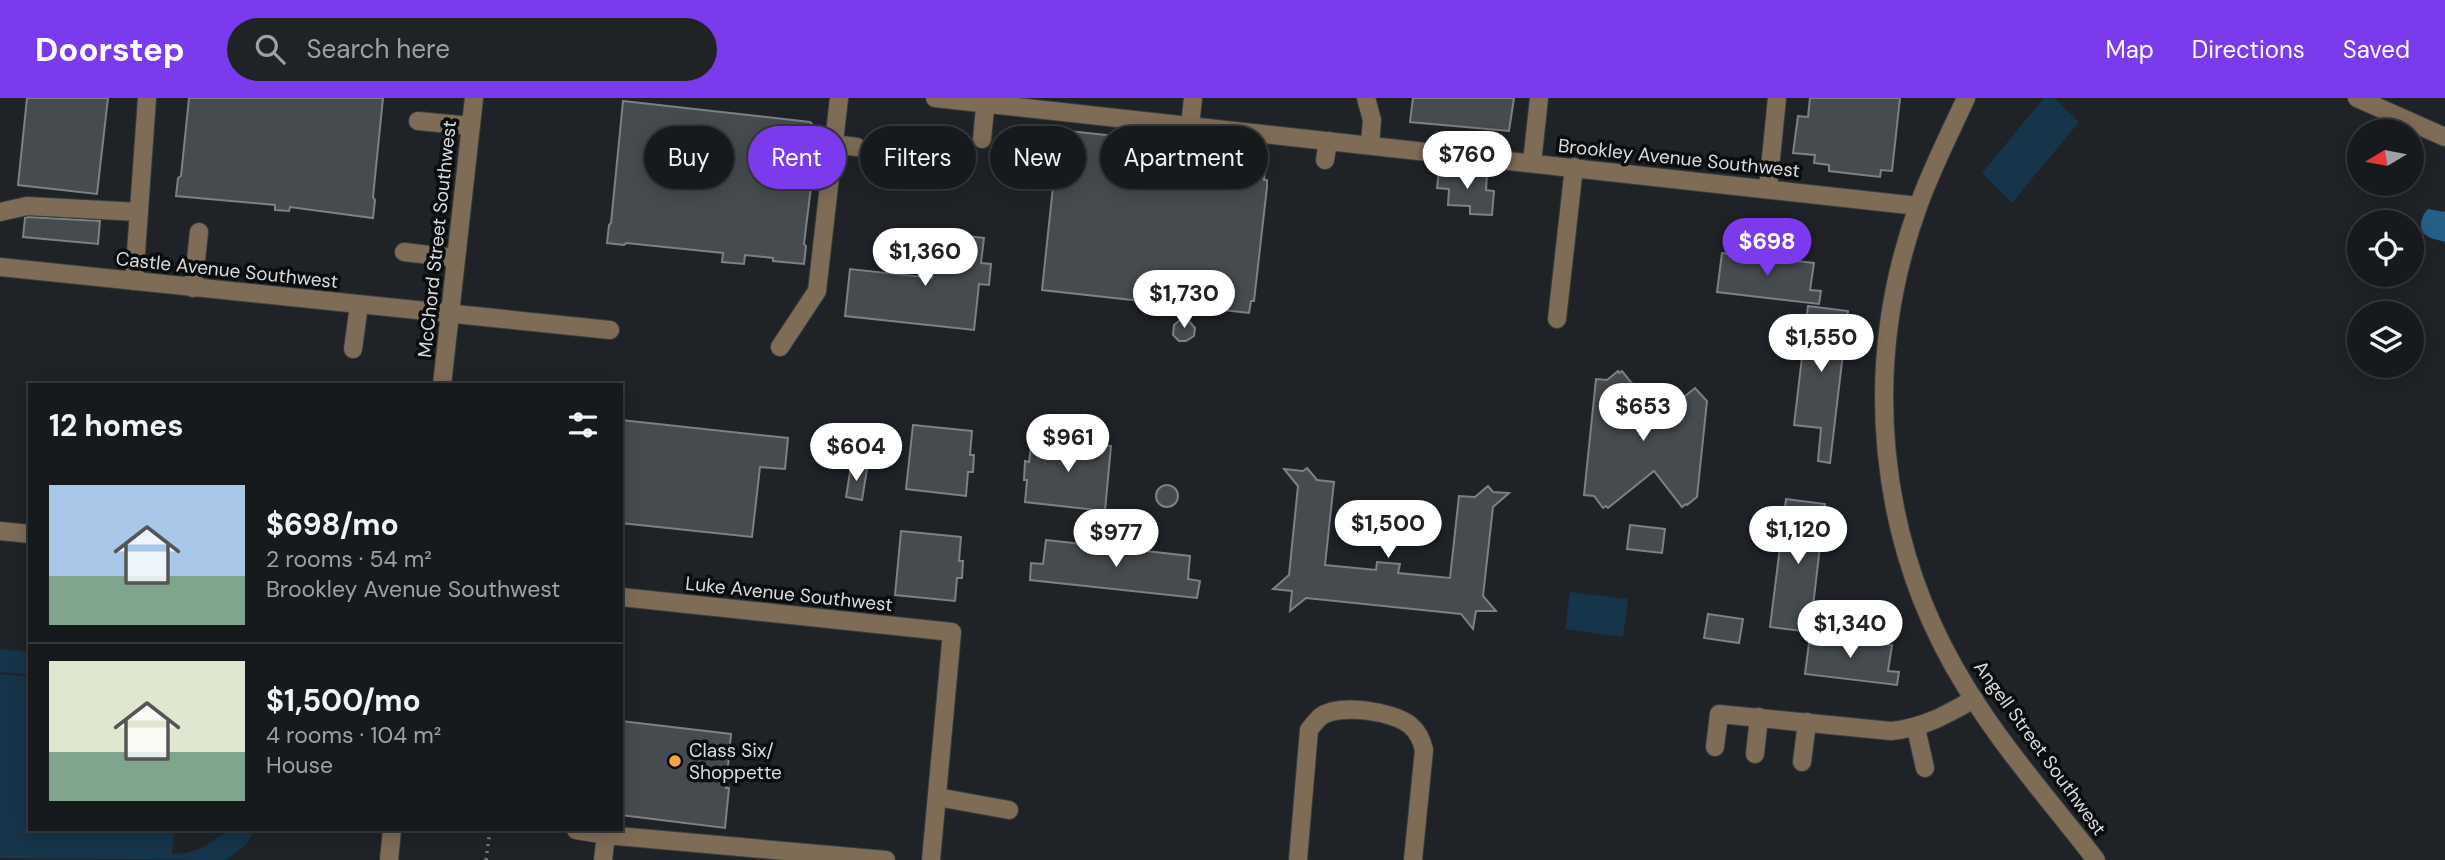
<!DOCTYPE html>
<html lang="en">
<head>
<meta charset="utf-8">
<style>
	body { margin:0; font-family:"DM Sans",sans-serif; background:#202326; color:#f1f3f6; height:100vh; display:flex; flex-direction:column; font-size:26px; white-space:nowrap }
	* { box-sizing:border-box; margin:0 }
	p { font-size:23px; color:#9ea1a4 }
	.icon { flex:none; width:38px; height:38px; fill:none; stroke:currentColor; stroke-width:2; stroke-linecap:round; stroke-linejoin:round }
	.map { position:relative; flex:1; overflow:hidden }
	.sheet { position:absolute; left:28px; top:285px; width:595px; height:448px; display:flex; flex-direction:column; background:#171a1d; border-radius:0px; box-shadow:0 4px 18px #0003,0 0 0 2px #36383b }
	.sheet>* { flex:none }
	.hud { position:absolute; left:644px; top:28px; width:665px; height:63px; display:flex; gap:14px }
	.needle { width:46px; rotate:260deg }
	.controls { position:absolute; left:2347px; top:21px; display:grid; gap:14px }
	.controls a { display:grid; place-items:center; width:77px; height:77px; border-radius:50%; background:#171a1d; box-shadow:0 4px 18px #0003,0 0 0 2px #36383b; font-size:35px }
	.price { position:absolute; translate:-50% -60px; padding:0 16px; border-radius:24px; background:#fff; color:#222; font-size:23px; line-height:46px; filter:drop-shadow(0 2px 4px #0008) }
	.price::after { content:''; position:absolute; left:50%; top:42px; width:21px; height:16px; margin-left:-10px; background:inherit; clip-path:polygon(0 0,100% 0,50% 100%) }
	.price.current { background:#7c3aed; color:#fff }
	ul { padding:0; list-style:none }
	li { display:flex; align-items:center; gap:21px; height:175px; padding:0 21px }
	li+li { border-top:2px solid #36383b }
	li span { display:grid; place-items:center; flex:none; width:196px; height:140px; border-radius:0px; color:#555 }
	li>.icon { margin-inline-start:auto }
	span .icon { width:84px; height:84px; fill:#fffc; stroke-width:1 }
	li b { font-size:30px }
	h2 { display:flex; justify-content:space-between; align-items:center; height:84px; padding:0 21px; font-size:30px }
	.pill { padding:0 24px; border-radius:32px; background:#171a1d; box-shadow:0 4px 18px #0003,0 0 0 2px #36383b; font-size:24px; line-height:63px }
	.pill.current { background:#7c3aed; color:#fff }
	header { display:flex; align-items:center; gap:42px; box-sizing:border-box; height:98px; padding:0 35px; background:#7c3aed; color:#fff }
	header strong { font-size:33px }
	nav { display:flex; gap:38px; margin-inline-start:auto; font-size:24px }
	.search { width:490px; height:63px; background:#202326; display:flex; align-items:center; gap:18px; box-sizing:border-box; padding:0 24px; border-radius:38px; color:#9ea1a4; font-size:26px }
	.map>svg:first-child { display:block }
	.green { fill:#16344a }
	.forest { fill:#265f86 }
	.building { fill:#464b4f; stroke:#7c8185; stroke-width:2 }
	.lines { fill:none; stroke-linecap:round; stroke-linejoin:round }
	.minor-casing { stroke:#393d41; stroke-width:20 }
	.path { stroke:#76797c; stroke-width:3.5; stroke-dasharray:2 5; stroke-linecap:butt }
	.minor { stroke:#7e6c57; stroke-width:18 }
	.poi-dot { fill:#f2a540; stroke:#0b0c0e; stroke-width:2.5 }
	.labels { text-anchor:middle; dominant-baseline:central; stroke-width:7; stroke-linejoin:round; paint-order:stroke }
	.street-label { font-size:19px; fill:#dadddf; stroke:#0b0c0e }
	.poi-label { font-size:19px; fill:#dadddf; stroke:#0b0c0e; text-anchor:start }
</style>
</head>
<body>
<header>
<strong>Doorstep</strong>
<div class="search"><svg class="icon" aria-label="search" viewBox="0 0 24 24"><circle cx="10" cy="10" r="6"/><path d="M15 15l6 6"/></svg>Search here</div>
<nav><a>Map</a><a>Directions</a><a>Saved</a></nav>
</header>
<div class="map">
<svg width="2445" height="762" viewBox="0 0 2445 762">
	<rect width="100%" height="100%" fill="#1f2327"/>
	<g class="green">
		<path d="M 2044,0 L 2054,0 L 2079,24 L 2012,105 L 1982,75 Z"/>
		<path d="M 1570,494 L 1628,501 L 1623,539 L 1565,531 Z"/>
		<path d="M 0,551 L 30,554 L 30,577 L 0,574 Z"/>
		<path d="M 0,576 L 30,579 L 30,732 L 174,732 L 172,756 L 186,755 L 202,750 L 228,732 L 255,732 L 246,747 L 225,762 L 0,760 Z"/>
	</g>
	<path class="forest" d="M 2428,111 L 2445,114 L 2445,144 C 2440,142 2431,141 2427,138 C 2417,132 2421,118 2428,111 Z"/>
	<g class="building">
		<path d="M 27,0 L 108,0 L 97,96 L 18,87 Z"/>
		<path d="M 189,0 L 383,0 L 373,99 L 375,102 L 373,120 L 290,109 L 289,113 L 275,112 L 275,107 L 176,98 L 178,80 L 181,78 Z"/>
		<path d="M 1413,0 L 1514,0 L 1509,33 L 1410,24 Z"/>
		<path d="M 1810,0 L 1900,0 L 1892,73 L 1881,72 L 1880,79 L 1829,73 L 1829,67 L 1814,65 L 1815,57 L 1793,55 L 1798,18 L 1808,19 Z"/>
		<path d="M 623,3 L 810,24 L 818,32 L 804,146 L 806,148 L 804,166 L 773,163 L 773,160 L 745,157 L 744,166 L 722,164 L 723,155 L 626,145 L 624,147 L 607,145 L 609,127 L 611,125 Z"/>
		<path d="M 1059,32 L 1267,54 L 1264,82 L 1267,82 L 1267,89 L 1254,203 L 1251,203 L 1249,215 L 1042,192 Z"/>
		<path d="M 1439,71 L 1487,76 L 1486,92 L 1494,93 L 1492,117 L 1470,116 L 1470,108 L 1448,107 L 1449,91 L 1437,90 Z"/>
		<path d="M 28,119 L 100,123 L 98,146 L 23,139 L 25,120 Z"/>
		<path d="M 937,135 L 984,140 L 981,165 L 991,166 L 989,187 L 979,186 L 974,232 L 845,218 L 850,171 L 932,180 Z"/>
		<path d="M 1722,155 L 1814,165 L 1810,192 L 1821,193 L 1819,206 L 1717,194 Z"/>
		<path d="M 1808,208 L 1848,213 L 1830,365 L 1818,363 L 1821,330 L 1794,327 Z"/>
		<path d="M 1185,218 L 1195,230 L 1194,238 L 1186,243 L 1179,243 L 1173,237 L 1174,227 Z"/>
		<path d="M 1618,273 L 1619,275 L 1622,273 L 1659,319 L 1695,290 L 1707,303 L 1697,399 L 1687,407 L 1686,406 L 1682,409 L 1654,373 L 1608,410 L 1606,408 L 1603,410 L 1594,398 L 1584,397 L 1596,281 L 1607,282 Z"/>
		<path d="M 621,322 L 788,340 L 785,371 L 760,369 L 752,439 L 621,425 Z"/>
		<path d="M 913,327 L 972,333 L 970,357 L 974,357 L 973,374 L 968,374 L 966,398 L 906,391 Z"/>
		<path d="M 1032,340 L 1111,348 L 1105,413 L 1025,404 L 1027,382 L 1024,382 L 1025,363 L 1029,364 Z"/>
		<path d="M 851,368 L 867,371 L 862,402 L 846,399 Z"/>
		<path d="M 1307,370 L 1317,382 L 1334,384 L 1325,467 L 1376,472 L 1377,464 L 1400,466 L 1398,475 L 1450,480 L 1459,398 L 1475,399 L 1488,388 L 1493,394 L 1509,395 L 1493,409 L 1483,498 L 1496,513 L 1476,513 L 1473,531 L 1461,516 L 1306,500 L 1290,513 L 1292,493 L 1273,491 L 1289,477 L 1298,388 L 1284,371 L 1303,373 Z"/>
		<circle cx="1167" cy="398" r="11"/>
		<path d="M 1786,401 L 1825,406 L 1810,534 L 1770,529 Z"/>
		<path d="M 1630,427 L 1665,431 L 1662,455 L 1627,451 Z"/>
		<path d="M 901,433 L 961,439 L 959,463 L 963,463 L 962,480 L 957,480 L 955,503 L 895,497 Z"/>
		<path d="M 1046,442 L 1190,458 L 1188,481 L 1200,483 L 1197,500 L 1030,482 L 1031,465 L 1043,466 Z"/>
		<path d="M 1708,516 L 1743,521 L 1739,545 L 1704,540 Z"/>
		<path d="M 1810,537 L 1892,547 L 1888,573 L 1899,574 L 1897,587 L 1805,576 Z"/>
		<path d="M 621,623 L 731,636 L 726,690 L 729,690 L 725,730 L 621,717 Z"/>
	</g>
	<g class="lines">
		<g class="minor-casing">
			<g id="minor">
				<path d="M 935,0 L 1918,108"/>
				<path d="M 1366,0 L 1372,22 L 1370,47"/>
				<path d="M 1966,0 C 1950,35 1932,70 1919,106 C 1860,266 1876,444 1966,589 C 2003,650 2052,705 2096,762"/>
				<path d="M 2357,0 L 2445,39"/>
				<path d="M 418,23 L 471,28"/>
				<path d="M 1190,28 L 1193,0"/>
				<path d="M 982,41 L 986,0"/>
				<path d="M 834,46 L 857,49"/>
				<path d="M 1325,62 L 1328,43"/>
				<path d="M 1532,65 L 1539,0"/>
				<path d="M 1768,90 L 1777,0"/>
				<path d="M 0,114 L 27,108 L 139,114"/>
				<path d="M 404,154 L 456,160"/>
				<path d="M 0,169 L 610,232"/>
				<path d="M 134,183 L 147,0"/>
				<path d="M 193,190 L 199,134"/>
				<path d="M 1557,221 L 1574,69"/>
				<path d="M 780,249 L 817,193 L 839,0"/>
				<path d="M 353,251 L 359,207"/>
				<path d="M 442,287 L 474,0"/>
				<path d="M 0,433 L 30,436"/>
				<path d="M 621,499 L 952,534 L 931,762"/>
				<path d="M 1916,630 L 1925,670"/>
				<path d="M 1715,649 L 1719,616 L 1891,633 C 1923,630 1946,617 1974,601"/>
				<path d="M 1755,656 L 1759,619"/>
				<path d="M 1802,664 L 1807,624"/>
				<path d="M 937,699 L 1009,712"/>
				<path d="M 576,732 L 606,737"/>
				<path d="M 389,762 L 392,732"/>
				<path d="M 603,762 L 606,737 L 886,762"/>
				<path d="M 1298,762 L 1309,632 C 1312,628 1316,623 1320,619 C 1339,605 1394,613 1411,628 C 1419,635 1422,643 1424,652 L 1413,762"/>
			</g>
		</g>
		<path class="path" d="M 486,762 L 490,732"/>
		<use href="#minor" class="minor"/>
	</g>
	<circle class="poi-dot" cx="675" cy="663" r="7"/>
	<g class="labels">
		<g class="street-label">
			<text transform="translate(1679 60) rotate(6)">Brookley Avenue Southwest</text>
			<text transform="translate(437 141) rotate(-84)">McChord Street Southwest</text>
			<text transform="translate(227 172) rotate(6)">Castle Avenue Southwest</text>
			<text transform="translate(789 496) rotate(6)">Luke Avenue Southwest</text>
			<text transform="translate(2040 650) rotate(54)">Angell Street Southwest</text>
		</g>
		<g class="poi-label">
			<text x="689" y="652">Class Six/<tspan x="689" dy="22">Shoppette</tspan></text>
		</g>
	</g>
</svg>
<div class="controls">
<a><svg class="needle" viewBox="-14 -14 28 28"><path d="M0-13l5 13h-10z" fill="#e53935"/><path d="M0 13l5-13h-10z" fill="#9ea1a4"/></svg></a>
<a><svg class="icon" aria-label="locate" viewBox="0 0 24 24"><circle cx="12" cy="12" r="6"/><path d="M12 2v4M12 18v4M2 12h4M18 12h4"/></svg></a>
<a><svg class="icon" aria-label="layers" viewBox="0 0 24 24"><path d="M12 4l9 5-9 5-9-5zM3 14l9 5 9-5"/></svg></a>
</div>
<b class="price" style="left:1467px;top:93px">$760</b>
<b class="price current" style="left:1767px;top:180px">$698</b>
<b class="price" style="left:925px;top:190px">$1,360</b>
<b class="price" style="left:1184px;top:232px">$1,730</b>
<b class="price" style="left:1821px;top:276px">$1,550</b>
<b class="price" style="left:1643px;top:345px">$653</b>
<b class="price" style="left:1068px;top:376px">$961</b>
<b class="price" style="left:856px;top:385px">$604</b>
<b class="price" style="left:1388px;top:462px">$1,500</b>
<b class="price" style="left:1798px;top:468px">$1,120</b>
<b class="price" style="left:1116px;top:471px">$977</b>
<b class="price" style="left:1850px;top:562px">$1,340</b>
<div class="hud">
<a class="pill">Buy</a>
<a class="pill current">Rent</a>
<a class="pill">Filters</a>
<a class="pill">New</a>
<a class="pill">Apartment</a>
</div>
<section class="sheet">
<h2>12 homes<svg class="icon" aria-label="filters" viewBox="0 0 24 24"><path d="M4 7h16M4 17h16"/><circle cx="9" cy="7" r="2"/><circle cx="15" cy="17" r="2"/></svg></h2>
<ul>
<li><span style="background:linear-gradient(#a9c7e8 65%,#7fa58c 0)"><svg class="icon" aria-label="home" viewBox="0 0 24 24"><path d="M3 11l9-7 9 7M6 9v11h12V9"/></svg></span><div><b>$698/mo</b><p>2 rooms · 54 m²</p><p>Brookley Avenue Southwest</p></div></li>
<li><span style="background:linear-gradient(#dfe7d0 65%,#7fa58c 0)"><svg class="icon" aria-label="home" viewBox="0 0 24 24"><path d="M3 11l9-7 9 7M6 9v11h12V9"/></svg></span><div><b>$1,500/mo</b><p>4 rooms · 104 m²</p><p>House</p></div></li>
</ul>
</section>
</div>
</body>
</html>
